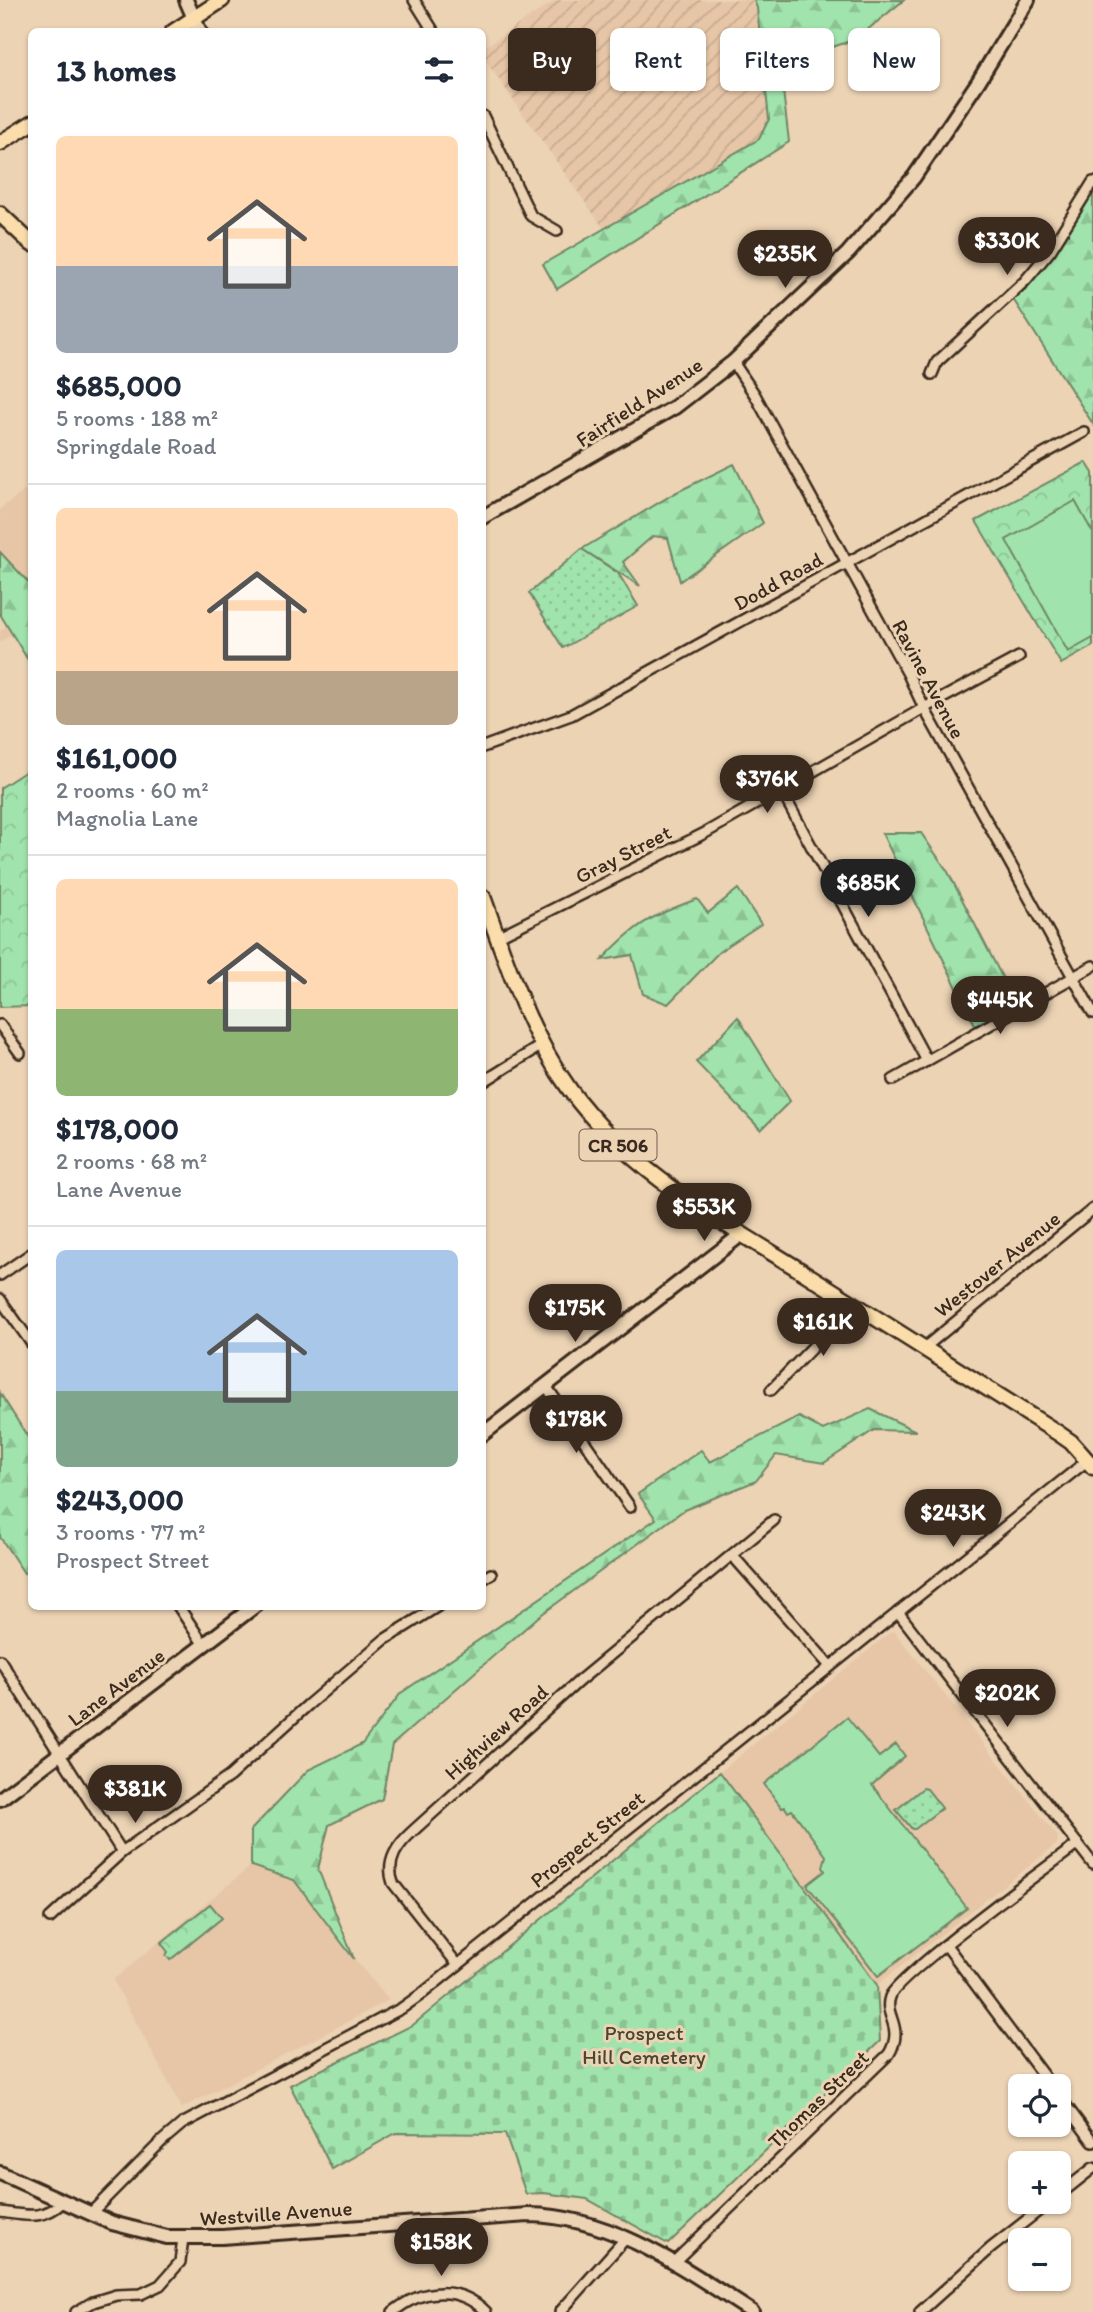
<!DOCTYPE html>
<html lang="en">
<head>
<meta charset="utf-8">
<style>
	body { margin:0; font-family:Itim,sans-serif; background:#f2f2f3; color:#1f2937; height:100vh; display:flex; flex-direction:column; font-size:26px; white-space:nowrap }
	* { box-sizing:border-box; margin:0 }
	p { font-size:23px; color:#747a83 }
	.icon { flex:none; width:38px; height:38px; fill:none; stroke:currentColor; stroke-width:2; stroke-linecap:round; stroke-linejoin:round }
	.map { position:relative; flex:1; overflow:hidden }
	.sheet { position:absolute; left:28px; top:28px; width:458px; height:1582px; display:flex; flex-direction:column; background:#fff; border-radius:10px; box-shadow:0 2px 5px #0004 }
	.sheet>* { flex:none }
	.top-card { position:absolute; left:508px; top:28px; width:480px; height:63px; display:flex; gap:14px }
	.controls { position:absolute; left:1008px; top:2074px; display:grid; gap:14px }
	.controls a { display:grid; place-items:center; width:63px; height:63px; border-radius:10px; background:#fff; box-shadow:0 2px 5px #0004; font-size:35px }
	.price { position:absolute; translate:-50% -60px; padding:0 16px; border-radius:24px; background:#3b2a1e; color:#fff; font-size:23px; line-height:46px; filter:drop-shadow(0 2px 4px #0008) }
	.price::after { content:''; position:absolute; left:50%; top:42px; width:21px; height:16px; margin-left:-10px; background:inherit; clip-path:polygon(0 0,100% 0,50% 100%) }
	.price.active { background:#222; color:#fff }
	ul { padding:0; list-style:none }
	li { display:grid; align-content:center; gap:14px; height:371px; padding:0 28px }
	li+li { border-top:2px solid #e0e1e3 }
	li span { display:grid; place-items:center; height:217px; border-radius:10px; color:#555 }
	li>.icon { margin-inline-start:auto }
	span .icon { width:126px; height:126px; fill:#fffc; stroke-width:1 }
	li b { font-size:30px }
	h2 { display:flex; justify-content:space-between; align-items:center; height:84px; padding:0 28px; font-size:30px }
	.pill { padding:0 24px; border-radius:10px; background:#fff; box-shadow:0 2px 5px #0004; font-size:24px; line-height:63px }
	.pill.active { background:#3b2a1e; color:#fff }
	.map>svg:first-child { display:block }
	.built { fill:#e6c6a7 }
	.industrial { fill:url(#industrial-furrows) }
	.grass { fill:url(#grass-dots); stroke:#6e8666; stroke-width:2 }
	.forest { fill:url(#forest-firs); stroke:#6e8666; stroke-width:2 }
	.cemetery { fill:url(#cemetery-stones); stroke:#6e8666; stroke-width:2 }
	.park { fill:url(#park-crowns); stroke:#6e8666; stroke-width:2 }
	.pitch { fill:#a1e3ad; stroke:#6e8666; stroke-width:2 }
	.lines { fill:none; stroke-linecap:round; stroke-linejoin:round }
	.street-casing { stroke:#3b2a1e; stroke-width:14 }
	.secondary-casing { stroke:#3b2a1e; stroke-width:18 }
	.primary-casing { stroke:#3b2a1e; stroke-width:19 }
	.street { stroke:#ecd3b4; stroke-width:9 }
	.secondary { stroke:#ecd3b4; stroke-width:12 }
	.primary { stroke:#faddab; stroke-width:14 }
	.labels { text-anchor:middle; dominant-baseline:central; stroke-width:6; stroke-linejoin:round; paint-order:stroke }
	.shield { fill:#ecd3b4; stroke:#705d4b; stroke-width:2 }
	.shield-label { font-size:19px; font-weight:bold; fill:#3b2a1e }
	.street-label { font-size:21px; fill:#3b2a1e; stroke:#ecd3b4 }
	.park-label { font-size:21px; fill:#4a4633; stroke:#ecd3b4 }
</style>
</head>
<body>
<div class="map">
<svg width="1093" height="2312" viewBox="0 0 1093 2312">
	<defs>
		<pattern id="industrial-furrows" width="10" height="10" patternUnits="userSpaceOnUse" patternTransform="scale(1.75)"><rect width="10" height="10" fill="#e6c6a7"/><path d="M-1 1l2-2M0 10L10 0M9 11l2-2" fill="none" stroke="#c6aa8f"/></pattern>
		<pattern id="grass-dots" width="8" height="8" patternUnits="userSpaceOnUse" patternTransform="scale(1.75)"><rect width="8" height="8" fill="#a1e3ad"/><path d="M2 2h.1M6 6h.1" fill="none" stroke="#8cc394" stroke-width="1.8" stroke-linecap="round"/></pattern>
		<pattern id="forest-firs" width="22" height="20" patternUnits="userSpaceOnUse" patternTransform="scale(1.75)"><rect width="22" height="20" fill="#a1e3ad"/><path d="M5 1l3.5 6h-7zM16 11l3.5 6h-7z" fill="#8cc394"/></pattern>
		<pattern id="cemetery-stones" width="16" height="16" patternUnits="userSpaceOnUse" patternTransform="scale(1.75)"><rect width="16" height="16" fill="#a1e3ad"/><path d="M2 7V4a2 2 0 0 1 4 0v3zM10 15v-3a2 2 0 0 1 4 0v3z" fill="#8cc394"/></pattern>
		<pattern id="park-crowns" width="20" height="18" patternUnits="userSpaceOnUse" patternTransform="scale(1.75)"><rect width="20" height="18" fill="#a1e3ad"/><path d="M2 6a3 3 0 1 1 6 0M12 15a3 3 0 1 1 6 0" fill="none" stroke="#8cc394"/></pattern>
	</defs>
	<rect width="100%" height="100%" fill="#ecd3b4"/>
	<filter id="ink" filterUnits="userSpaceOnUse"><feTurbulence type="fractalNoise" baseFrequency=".0143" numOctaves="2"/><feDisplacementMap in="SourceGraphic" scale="14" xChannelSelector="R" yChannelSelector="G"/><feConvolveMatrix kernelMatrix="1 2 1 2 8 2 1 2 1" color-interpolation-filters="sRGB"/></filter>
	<g filter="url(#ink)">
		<g class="built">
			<path d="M 31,486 L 31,623 L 30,622 L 0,642 L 0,631 L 23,614 L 0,580 L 0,509 Z"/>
			<path d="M 893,1630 L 1058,1837 L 1057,1844 L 877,1985 L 720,1772 Z"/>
			<path d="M 251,1866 L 293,1880 L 354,1959 L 389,2000 L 182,2108 L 113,1980 Z"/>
		</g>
		<path class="industrial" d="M 556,0 L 754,0 L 757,8 L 769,119 L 759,139 L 604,229 L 483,57 L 483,48 Z"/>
		<g class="grass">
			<path d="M 582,549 L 618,573 L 638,606 L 563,648 L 529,593 Z"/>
			<path d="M 923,1788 L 927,1789 L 942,1808 L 915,1829 L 912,1829 L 896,1810 Z"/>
		</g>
		<g class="forest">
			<path d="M 754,0 L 904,0 L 856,39 L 780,65 L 789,142 L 557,289 L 543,264 L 759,139 L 769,119 L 757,8 Z"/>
			<path d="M 1093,181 L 1093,424 L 1013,299 Z"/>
			<path d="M 734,464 L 763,523 L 680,581 L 668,538 L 653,536 L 623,562 L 640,586 L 582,549 L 675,493 Z"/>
			<path d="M 0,552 L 29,583 L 31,582 L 31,665 L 0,614 Z"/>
			<path d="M 882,833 L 921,833 L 948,872 L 1017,1006 L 975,1025 Z"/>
			<path d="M 738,889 L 761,924 L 720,951 L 668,1004 L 643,994 L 632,955 L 602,960 C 635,924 651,916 697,899 L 708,913 Z"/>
			<path d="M 738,1017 L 790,1101 L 761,1130 L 696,1062 Z"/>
			<path d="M 0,1393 L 31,1442 L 31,1568 L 24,1573 L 0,1537 Z"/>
			<path d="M 870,1409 L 916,1431 L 874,1430 L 824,1463 L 776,1455 L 756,1481 L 684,1510 L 538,1617 L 392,1745 L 382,1799 L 329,1825 L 318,1869 L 354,1959 L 294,1880 L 251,1866 L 251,1830 L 308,1770 L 362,1744 L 401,1693 L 656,1519 L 638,1494 L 701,1450 L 710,1462 L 799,1417 L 823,1430 Z"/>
		</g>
		<path class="cemetery" d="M 720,1772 L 877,1985 L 880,2041 L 668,2244 L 587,2199 L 544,2193 L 526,2194 L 505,2134 L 396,2133 L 332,2169 L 290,2085 L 413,2025 Z"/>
		<g class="park">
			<path d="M 1086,462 L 1093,473 L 1093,646 L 1061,664 L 976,521 Z"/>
			<path d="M 31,768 L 31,1006 L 0,1007 L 0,788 Z"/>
			<path d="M 210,1904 L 222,1918 L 170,1960 L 166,1955 L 168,1952 L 161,1943 Z"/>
		</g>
		<g class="pitch">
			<path d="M 1075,501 L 1093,533 L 1093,638 L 1068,652 L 1006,540 Z"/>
			<path d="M 847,1717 L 879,1757 L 896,1744 L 905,1756 L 872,1785 L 967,1908 L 878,1976 L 807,1885 L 825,1871 L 823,1867 L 826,1856 L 792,1810 L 788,1812 L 785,1807 L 782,1808 L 764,1784 Z"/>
		</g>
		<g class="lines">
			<g class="street-casing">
				<g id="street">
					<path d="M 414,0 L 434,32"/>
					<path d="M 483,116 L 531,216 L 557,231"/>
					<path d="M 733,362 L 755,395 L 908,674 L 924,708 L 1093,1013"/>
					<path d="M 932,374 L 937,362 L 1025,281 L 1050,251 L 1093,182"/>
					<path d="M 483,747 L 571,715 L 1084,432"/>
					<path d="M 781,790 L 927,1061"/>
					<path d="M 497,937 L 705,833 L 924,708 L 1019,657"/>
					<path d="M 0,1025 L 20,1053"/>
					<path d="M 893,1080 L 1093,966"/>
					<path d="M 483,1082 L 542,1045"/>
					<path d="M 0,1275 L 32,1253"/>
					<path d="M 0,1299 L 32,1344"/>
					<path d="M 924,1348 L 1093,1209"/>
					<path d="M 546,1386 L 630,1507"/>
					<path d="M 771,1390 L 854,1304"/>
					<path d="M 732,1555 L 830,1666"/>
					<path d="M 483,1579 L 491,1574"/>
					<path d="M 178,1606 L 204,1645"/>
					<path d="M 898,1612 L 1093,1864"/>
					<path d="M 0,1660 L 122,1852"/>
					<path d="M 50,1918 L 122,1852 L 230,1776 L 309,1704 L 384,1640 L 438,1606"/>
					<path d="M 946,1945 L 1051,2086"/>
					<path d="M 458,1965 L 393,1883 C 385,1861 398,1844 414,1830 L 580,1680 L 774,1520"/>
					<path d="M 1059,2096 L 1093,2142"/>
					<path d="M 1059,2195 L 1093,2168"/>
					<path d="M 0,2212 C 26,2215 42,2221 63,2202"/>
					<path d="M 90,2214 L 162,2141 L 182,2124 L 402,2008 L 423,1993 L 1088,1460"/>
					<path d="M 674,2262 L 889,2054 C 905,2026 883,2016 890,1997 C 896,1977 1051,1864 1078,1844"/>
					<path d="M 76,2312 L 93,2302 L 116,2295 L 141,2294 L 160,2285 L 180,2262 L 183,2238"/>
					<path d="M 393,2312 C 422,2288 459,2285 486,2312"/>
					<path d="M 560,2312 L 625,2239"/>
					<path d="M 920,2312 L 991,2248 L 1050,2202"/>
				</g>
			</g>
			<g class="secondary-casing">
				<g id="secondary">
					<path d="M 186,0 L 200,32"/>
					<path d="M 483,517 L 675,407 L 733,362 L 848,253 L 914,177 L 978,82 L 1028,0"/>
					<path d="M 483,1434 L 742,1234"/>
					<path d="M 0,1799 L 255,1606"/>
					<path d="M 0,2173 L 112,2223 L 167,2237 L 222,2237 L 529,2215 C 612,2216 685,2269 752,2312"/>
				</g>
			</g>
			<g class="primary-casing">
				<g id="primary">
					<path d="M 173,32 L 222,0"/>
					<path d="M 0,143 L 32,123"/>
					<path d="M 0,214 L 32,244"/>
					<path d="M 483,897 C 507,963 528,1032 570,1090 C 632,1175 724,1222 811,1277 C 894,1329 976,1381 1058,1433 L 1071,1442 L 1093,1467"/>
				</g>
			</g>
			<use href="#street" class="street"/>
			<use href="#secondary" class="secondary"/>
			<use href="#primary" class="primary"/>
		</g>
	</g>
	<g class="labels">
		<rect class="shield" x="579.5" y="1129.5" width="77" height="31" rx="5"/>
		<g class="shield-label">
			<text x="618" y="1145">CR 506</text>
		</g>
		<g class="street-label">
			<text transform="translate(639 402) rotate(-33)">Fairfield Avenue</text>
			<text transform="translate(778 581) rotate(-29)">Dodd Road</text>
			<text transform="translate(929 679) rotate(62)">Ravine Avenue</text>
			<text transform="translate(623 854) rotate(-27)">Gray Street</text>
			<text transform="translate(997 1264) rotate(-39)">Westover Avenue</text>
			<text transform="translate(116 1687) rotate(-37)">Lane Avenue</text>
			<text transform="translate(496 1732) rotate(-42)">Highview Road</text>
			<text transform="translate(587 1839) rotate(-39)">Prospect Street</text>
			<text transform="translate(818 2099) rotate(-44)">Thomas Street</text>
			<text transform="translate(276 2213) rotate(-4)">Westville Avenue</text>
		</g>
		<g class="park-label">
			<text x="644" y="2032">Prospect<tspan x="644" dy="24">Hill Cemetery</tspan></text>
		</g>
	</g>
</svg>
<div class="controls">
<a><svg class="icon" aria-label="locate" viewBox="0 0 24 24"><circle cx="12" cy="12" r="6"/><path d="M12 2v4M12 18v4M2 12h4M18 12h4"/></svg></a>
<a>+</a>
<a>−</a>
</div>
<b class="price" style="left:1007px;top:277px">$330K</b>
<b class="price" style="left:785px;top:290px">$235K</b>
<b class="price" style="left:767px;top:815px">$376K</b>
<b class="price active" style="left:868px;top:919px">$685K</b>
<b class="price" style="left:1000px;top:1036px">$445K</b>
<b class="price" style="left:704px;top:1243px">$553K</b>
<b class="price" style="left:575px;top:1344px">$175K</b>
<b class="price" style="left:823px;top:1358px">$161K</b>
<b class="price" style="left:576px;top:1455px">$178K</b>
<b class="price" style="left:953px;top:1549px">$243K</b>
<b class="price" style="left:1007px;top:1729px">$202K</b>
<b class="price" style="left:135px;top:1825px">$381K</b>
<b class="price" style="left:441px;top:2278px">$158K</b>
<div class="top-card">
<a class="pill active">Buy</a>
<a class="pill">Rent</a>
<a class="pill">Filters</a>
<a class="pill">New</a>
</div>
<section class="sheet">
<h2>13 homes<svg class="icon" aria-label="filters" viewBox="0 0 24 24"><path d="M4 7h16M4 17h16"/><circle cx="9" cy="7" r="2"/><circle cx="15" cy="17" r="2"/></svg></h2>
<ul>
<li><span style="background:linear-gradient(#ffd9b3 60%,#9aa5b1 0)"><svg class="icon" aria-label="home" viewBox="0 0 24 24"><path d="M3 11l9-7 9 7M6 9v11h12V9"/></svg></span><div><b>$685,000</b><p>5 rooms · 188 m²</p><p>Springdale Road</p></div></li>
<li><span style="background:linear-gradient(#ffd9b3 75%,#b9a48a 0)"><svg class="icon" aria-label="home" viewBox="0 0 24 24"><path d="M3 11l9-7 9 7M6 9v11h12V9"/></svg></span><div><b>$161,000</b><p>2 rooms · 60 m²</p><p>Magnolia Lane</p></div></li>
<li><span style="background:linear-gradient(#ffd9b3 60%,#8fb573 0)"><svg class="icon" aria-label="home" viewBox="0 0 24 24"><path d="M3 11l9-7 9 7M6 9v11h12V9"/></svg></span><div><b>$178,000</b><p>2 rooms · 68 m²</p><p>Lane Avenue</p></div></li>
<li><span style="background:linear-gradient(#a9c7e8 65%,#7fa58c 0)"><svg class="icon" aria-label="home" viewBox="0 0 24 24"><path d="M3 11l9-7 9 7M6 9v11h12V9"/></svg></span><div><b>$243,000</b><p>3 rooms · 77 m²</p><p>Prospect Street</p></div></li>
</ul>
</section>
</div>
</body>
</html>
